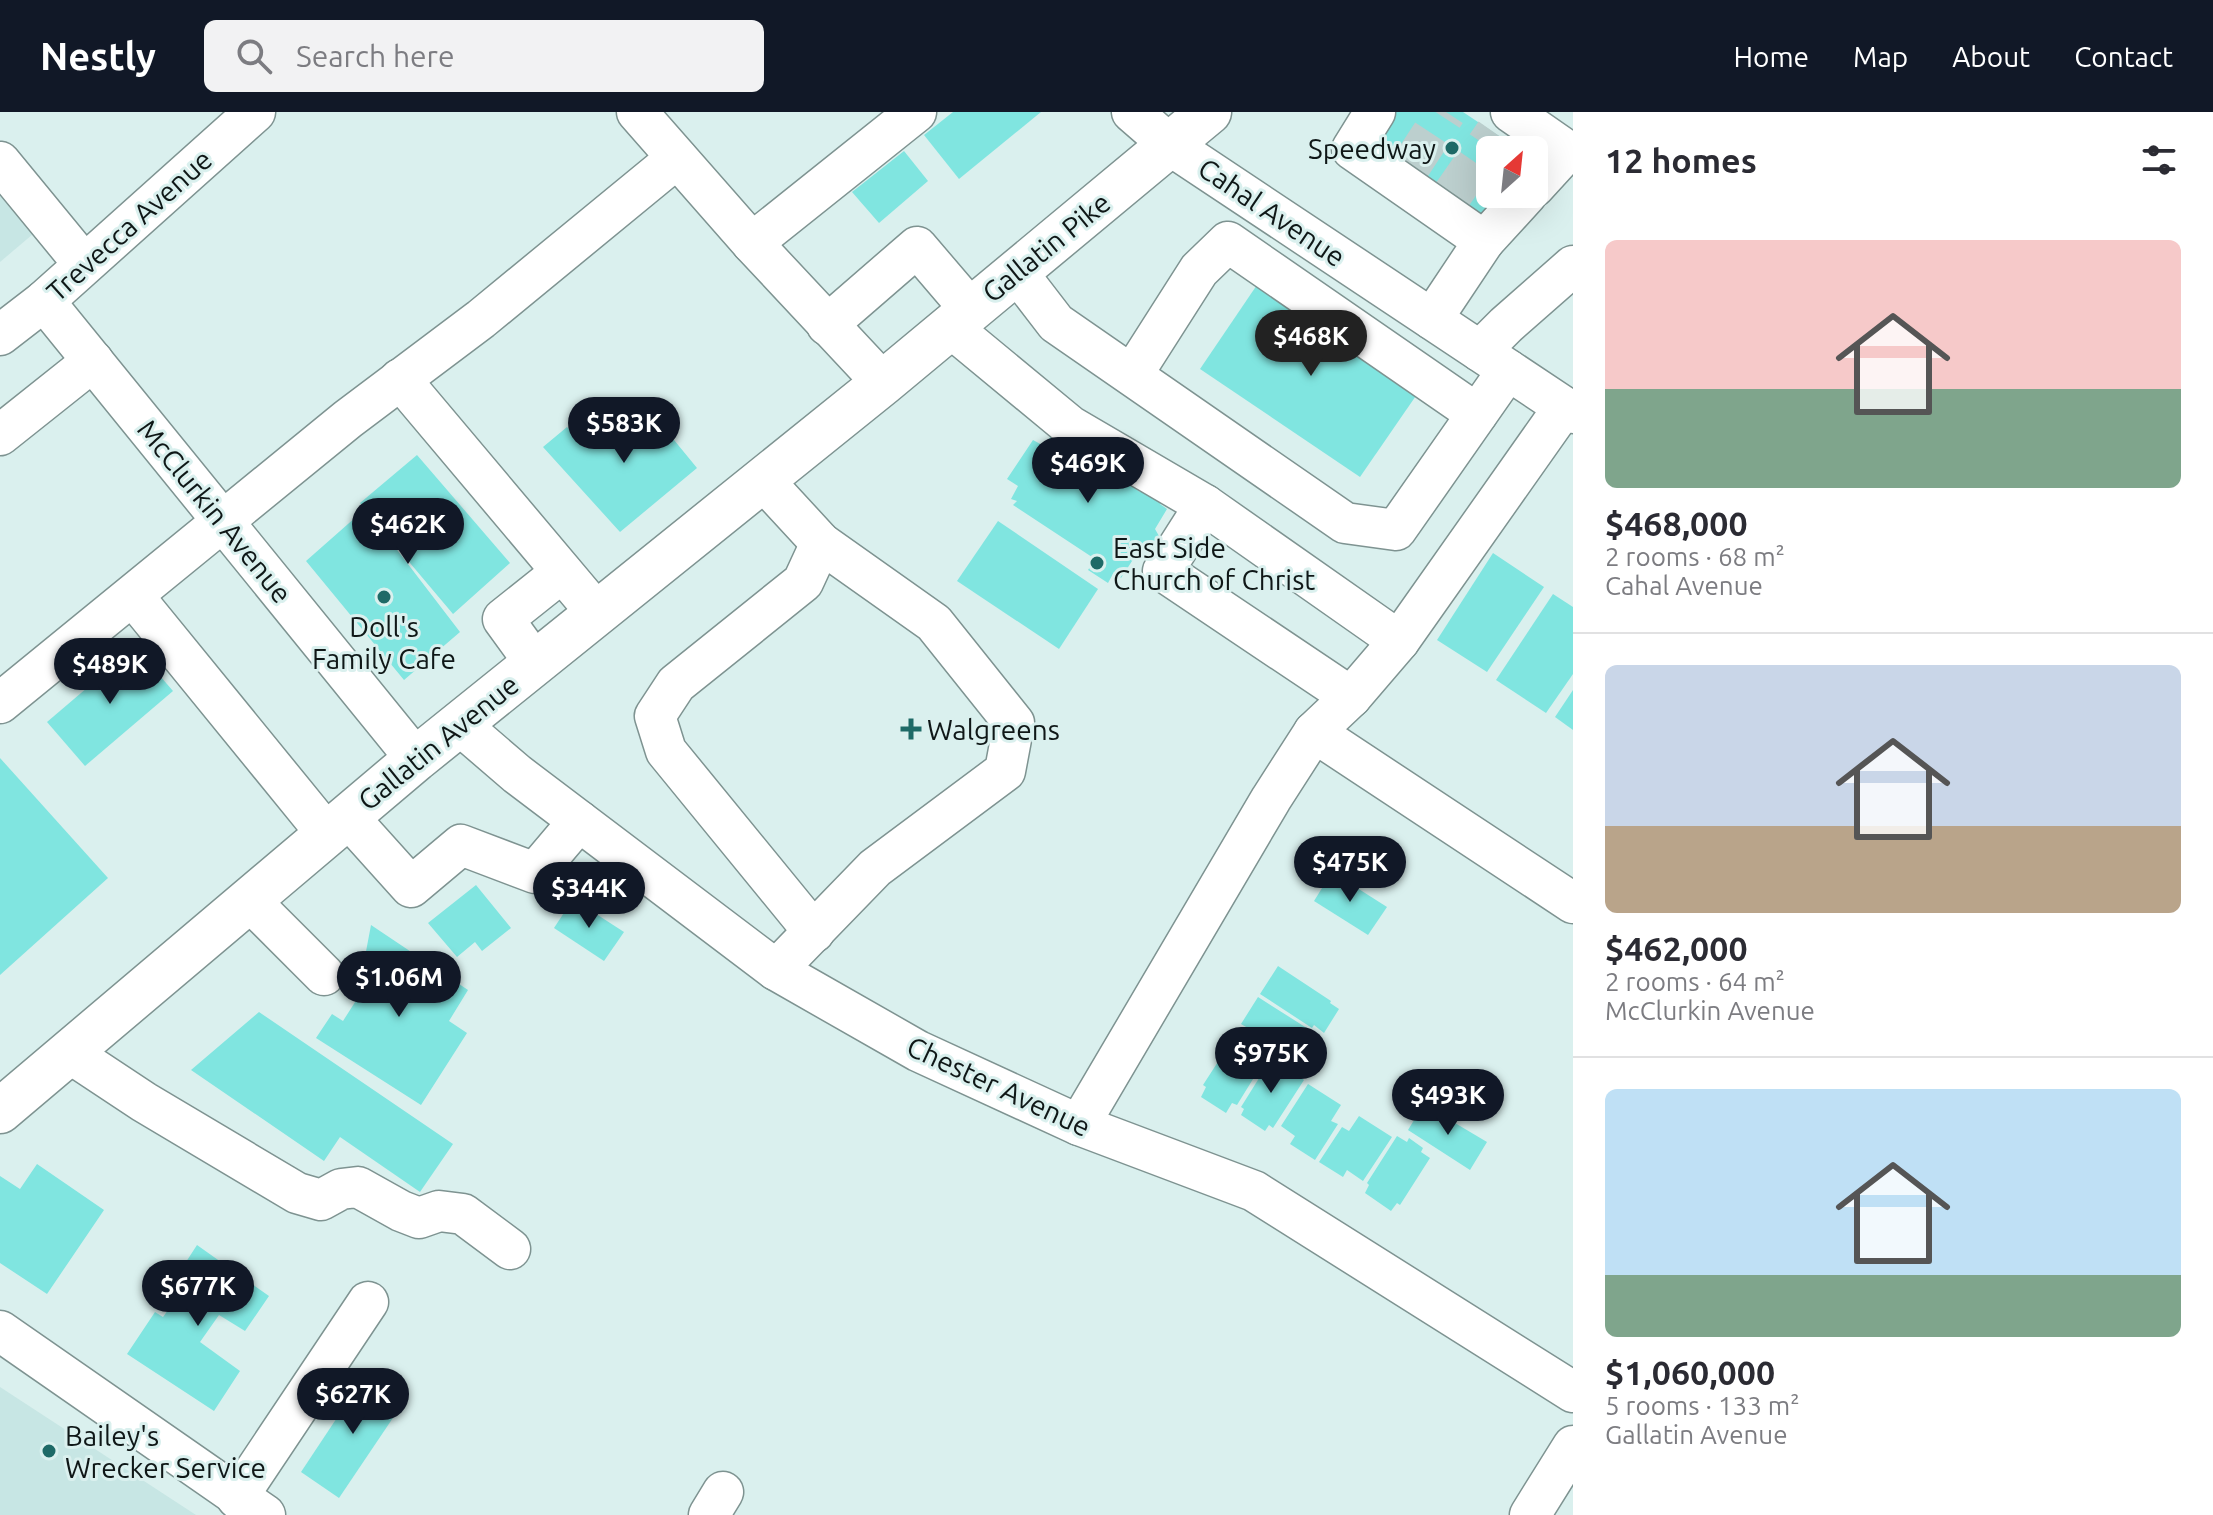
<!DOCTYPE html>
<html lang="en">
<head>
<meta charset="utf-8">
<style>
	body { margin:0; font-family:Ubuntu,sans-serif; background:#f2f2f3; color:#2b2b33; height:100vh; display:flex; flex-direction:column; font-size:30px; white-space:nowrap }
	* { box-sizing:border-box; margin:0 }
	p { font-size:26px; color:#7c7c81 }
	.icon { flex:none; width:44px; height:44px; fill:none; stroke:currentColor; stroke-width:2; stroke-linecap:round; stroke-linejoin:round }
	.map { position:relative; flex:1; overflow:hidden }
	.panel { display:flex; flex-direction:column; background:#fff; width:640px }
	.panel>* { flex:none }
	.needle { width:52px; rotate:27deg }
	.buttons { position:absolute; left:1476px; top:24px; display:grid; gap:16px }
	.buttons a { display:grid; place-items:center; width:72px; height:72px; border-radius:12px; background:#fff; box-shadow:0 8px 32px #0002; font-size:40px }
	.price { position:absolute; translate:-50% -68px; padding:0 18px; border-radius:28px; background:#111827; color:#fff; font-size:26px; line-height:52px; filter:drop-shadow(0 2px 4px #0008) }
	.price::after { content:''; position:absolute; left:50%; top:48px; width:24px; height:18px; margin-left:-12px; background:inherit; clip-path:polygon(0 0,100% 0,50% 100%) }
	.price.on { background:#222; color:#fff }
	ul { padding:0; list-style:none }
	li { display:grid; align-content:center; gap:16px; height:424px; padding:0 32px }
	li+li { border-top:2px solid #e1e1e2 }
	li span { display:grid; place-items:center; height:248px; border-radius:12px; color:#555 }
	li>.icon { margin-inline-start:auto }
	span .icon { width:144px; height:144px; fill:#fffc; stroke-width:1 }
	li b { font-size:34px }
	h2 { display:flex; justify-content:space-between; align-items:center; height:96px; padding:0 32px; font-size:34px }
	header { display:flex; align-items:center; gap:48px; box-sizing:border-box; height:112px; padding:0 40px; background:#111827; color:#fff }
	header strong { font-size:38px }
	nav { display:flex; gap:44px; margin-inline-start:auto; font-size:28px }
	.search { width:560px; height:72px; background:#f2f2f3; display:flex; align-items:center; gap:20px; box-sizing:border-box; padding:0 28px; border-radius:12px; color:#7c7c81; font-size:30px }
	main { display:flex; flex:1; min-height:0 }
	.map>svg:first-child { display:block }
	.built { fill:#c7e6e4 }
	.building { fill:#80e5e0 }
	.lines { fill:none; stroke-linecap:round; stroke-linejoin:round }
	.minor-tunnel { stroke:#bccfce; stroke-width:40; stroke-dasharray:40 20; stroke-linecap:butt }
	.minor-casing { stroke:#7e9391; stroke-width:43 }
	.major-casing { stroke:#7e9391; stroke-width:47 }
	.minor { stroke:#fff; stroke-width:40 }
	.major { stroke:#fff; stroke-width:44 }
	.poi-dot { fill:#1e6a67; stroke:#daf0ee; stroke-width:3 }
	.labels { text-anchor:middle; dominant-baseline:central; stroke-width:6; stroke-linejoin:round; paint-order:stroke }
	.poi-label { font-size:28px; fill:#0f1717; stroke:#daf0ee; text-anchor:start }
	.street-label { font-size:28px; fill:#0f1717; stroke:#daf0ee }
</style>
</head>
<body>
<header>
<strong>Nestly</strong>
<div class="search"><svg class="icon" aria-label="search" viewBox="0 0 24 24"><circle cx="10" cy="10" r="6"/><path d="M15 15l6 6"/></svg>Search here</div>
<nav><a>Home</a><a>Map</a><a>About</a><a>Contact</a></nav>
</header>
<main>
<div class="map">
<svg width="1573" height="1403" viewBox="0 0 1573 1403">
	<rect width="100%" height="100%" fill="#daf0ee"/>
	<g class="built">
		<path d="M 0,81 L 33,122 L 0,150 Z"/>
		<path d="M 0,1274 L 0,1275 L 196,1403 L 0,1403 Z"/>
	</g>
	<g class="building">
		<path d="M 953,0 L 1041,0 L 959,67 L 924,23 Z"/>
		<path d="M 1395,0 L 1463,0 L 1520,38 L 1490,38 L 1490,82 L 1509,82 L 1490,109 L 1374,31 Z"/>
		<path d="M 904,39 L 928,69 L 879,111 L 852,80 Z"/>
		<path d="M 1261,167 L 1422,275 L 1360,365 L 1200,257 Z"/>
		<path d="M 642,289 L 697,356 L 620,420 L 543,335 L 567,315 L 586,336 Z"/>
		<path d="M 1051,324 L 1058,325 L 1140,380 L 1147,369 L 1167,382 L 1160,392 L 1167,397 L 1155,417 L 1159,424 L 1144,448 L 1134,446 L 1121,466 L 1114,460 L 1108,471 L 1088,458 L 1095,447 L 1013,393 L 1017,389 L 1011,387 L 1018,374 L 1007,367 L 1033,328 L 1044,334 Z"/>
		<path d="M 417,343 L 510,451 L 453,502 L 378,413 L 460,520 L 404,568 L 306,449 L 365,397 L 360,391 Z"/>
		<path d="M 998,409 L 1098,477 L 1059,537 L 957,469 Z"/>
		<path d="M 1493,441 L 1544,475 L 1487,560 L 1437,528 Z"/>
		<path d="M 1553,482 L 1573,495 L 1573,562 L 1546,601 L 1496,568 Z"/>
		<path d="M 135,535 L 173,579 L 85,654 L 47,610 Z"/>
		<path d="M 1573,578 L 1573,618 L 1555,605 Z"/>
		<path d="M 0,646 L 108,766 L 0,863 Z"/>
		<path d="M 1332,760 L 1387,795 L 1368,823 L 1314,789 Z"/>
		<path d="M 476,773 L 511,816 L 482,839 L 475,830 L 457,845 L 428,811 Z"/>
		<path d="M 573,787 L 624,820 L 604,849 L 554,816 Z"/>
		<path d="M 371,813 L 468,878 L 449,909 L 467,921 L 421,993 L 316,926 L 332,902 L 343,909 L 357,887 Z"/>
		<path d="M 1278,854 L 1331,889 L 1330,891 L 1339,897 L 1324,921 L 1314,913 L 1312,916 L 1260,882 Z"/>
		<path d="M 1258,885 L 1313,920 L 1310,923 L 1320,928 L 1307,951 L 1241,912 Z"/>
		<path d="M 259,900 L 453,1032 L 420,1080 L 340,1025 L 324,1049 L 191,958 Z"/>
		<path d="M 1234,925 L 1266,946 L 1237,993 L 1232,991 L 1226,1001 L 1201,985 L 1206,975 L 1203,973 Z"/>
		<path d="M 1271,947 L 1280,953 L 1282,949 L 1298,960 L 1296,962 L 1304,968 L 1273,1016 L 1269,1013 L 1265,1019 L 1241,1003 L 1244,997 L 1241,995 Z"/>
		<path d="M 1308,972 L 1341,993 L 1331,1009 L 1338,1012 L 1315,1048 L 1290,1032 L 1295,1024 L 1281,1014 Z"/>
		<path d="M 1422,995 L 1432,1001 L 1433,998 L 1487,1030 L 1470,1058 L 1408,1018 Z"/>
		<path d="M 1359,1004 L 1392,1025 L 1363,1069 L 1347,1058 L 1343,1065 L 1319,1050 L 1342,1015 L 1349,1019 Z"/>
		<path d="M 1397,1024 L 1407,1030 L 1409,1026 L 1423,1036 L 1421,1040 L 1430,1046 L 1400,1093 L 1397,1091 L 1391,1099 L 1365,1081 L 1369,1073 L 1367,1071 Z"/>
		<path d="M 37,1052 L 104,1098 L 47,1182 L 0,1151 L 0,1064 L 20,1077 Z"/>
		<path d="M 197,1133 L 269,1184 L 245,1219 L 219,1203 L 200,1230 L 240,1259 L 214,1299 L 127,1242 L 155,1200 L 163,1205 L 183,1177 L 173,1170 Z"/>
		<path d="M 366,1262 L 405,1288 L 339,1386 L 301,1360 Z"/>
	</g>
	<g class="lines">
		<g class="minor-tunnel">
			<path d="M 1410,55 L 1446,0"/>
			<path d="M 1452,83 L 1495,21"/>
		</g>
		<g class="minor-casing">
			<g id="minor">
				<path d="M 637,0 L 752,131 L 883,271"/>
				<path d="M 1132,0 L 1170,33 L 1573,301"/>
				<path d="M 1375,0 L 1352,37 L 1484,129 L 1432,207"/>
				<path d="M 1511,0 L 1567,39 L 1534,75"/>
				<path d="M 0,50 L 83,151"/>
				<path d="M 1484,129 L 1527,82"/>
				<path d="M 752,131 L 916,0"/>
				<path d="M 1016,159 L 1056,211 L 1345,411 L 1396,418 L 1508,258"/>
				<path d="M 44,189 L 416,647"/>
				<path d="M 827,213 L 917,135 L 970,197"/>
				<path d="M 949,214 L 1070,314 L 1205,393 L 1163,459 L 1351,585"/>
				<path d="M 0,223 L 44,189 L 255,0"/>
				<path d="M 1480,239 L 1506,213 L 1573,154"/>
				<path d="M 1132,263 L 1199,158 L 1228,130 L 1477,302"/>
				<path d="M 400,267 L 597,501"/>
				<path d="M 0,323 L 93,249"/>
				<path d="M 762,367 L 821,431 L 934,511 L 1014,611 L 1005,659 L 875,756 L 776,858"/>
				<path d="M 1205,393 L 1399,529"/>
				<path d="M 133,484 L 327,722"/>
				<path d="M 535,551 L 503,507 L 562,460"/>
				<path d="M 0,591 L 348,307 L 481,207 L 677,46"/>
				<path d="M 460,613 L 517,662 L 776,858 L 918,939 L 1079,1013 L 1254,1079 L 1573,1280"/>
				<path d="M 1314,620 L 1573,791"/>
				<path d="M 348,705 L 411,775 L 461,733 L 535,761 L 579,709"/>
				<path d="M 249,788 L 324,863"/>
				<path d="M 814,820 L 666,639 L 655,604 L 676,572 L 803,470 L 821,431"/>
				<path d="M 70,941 L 144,990 L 297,1081 L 321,1088 L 341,1077 L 358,1075 L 401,1099 L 419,1106 L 439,1099 L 463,1102 L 510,1137"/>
				<path d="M 1079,1013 L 1271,687 L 1314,620 L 1351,585 L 1399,529 L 1564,295"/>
				<path d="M 0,1219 L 265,1403"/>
				<path d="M 237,1386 L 368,1190"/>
				<path d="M 709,1403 L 723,1380"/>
				<path d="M 1530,1403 L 1573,1334"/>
			</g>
		</g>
		<g class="major-casing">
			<path id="major" d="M 0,999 L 416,647 L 883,271 L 1209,0"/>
		</g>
		<use href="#minor" class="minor"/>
		<use href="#major" class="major"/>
	</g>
	<g class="poi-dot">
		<circle cx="1452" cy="36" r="8"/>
		<circle cx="1097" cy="451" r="8"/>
		<circle cx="384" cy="485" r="8"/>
		<path d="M907 605h8v8h8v8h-8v8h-8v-8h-8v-8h8z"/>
		<circle cx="49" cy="1339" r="8"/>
	</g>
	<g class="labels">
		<g class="poi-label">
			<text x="1436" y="36" text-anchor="end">Speedway</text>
			<text x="1113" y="435">East Side<tspan x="1113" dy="32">Church of Christ</tspan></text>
			<text x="384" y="514" text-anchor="middle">Doll's<tspan x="384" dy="32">Family Cafe</tspan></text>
			<text x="927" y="617">Walgreens</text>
			<text x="65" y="1323">Bailey's<tspan x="65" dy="32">Wrecker Service</tspan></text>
		</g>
		<g class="street-label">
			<text transform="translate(1272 100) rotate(34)">Cahal Avenue</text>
			<text transform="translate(129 113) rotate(-42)">Trevecca Avenue</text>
			<text transform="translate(1046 135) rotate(-39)">Gallatin Pike</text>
			<text transform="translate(215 399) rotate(51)">McClurkin Avenue</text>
			<text transform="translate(438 630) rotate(-39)">Gallatin Avenue</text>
			<text transform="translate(999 974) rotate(25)">Chester Avenue</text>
		</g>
	</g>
</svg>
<div class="buttons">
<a><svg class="needle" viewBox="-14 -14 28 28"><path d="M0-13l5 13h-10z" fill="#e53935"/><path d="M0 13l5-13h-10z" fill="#7c7c81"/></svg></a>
</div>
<b class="price on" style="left:1311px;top:266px">$468K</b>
<b class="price" style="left:624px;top:353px">$583K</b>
<b class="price" style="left:1088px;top:393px">$469K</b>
<b class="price" style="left:408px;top:454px">$462K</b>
<b class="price" style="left:110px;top:594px">$489K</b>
<b class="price" style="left:1350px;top:792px">$475K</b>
<b class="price" style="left:589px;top:818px">$344K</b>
<b class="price" style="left:399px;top:907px">$1.06M</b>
<b class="price" style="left:1271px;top:983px">$975K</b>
<b class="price" style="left:1448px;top:1025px">$493K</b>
<b class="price" style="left:198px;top:1216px">$677K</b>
<b class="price" style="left:353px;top:1324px">$627K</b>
</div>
<section class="panel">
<h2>12 homes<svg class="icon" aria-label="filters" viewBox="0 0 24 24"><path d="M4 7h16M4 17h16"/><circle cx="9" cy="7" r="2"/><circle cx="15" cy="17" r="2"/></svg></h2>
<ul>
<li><span style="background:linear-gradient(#f6c9c9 60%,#7fa58c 0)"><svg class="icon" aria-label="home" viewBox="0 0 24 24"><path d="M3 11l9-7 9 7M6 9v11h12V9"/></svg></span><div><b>$468,000</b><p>2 rooms · 68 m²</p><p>Cahal Avenue</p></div></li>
<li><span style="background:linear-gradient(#c9d6e8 65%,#b9a48a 0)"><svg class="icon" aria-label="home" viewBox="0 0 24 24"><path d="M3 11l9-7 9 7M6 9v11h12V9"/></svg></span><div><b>$462,000</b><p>2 rooms · 64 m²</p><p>McClurkin Avenue</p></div></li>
<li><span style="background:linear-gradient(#bfe0f5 75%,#7fa58c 0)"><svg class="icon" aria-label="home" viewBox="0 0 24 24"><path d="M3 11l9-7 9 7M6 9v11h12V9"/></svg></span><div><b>$1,060,000</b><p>5 rooms · 133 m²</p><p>Gallatin Avenue</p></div></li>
</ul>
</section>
</main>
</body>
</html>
